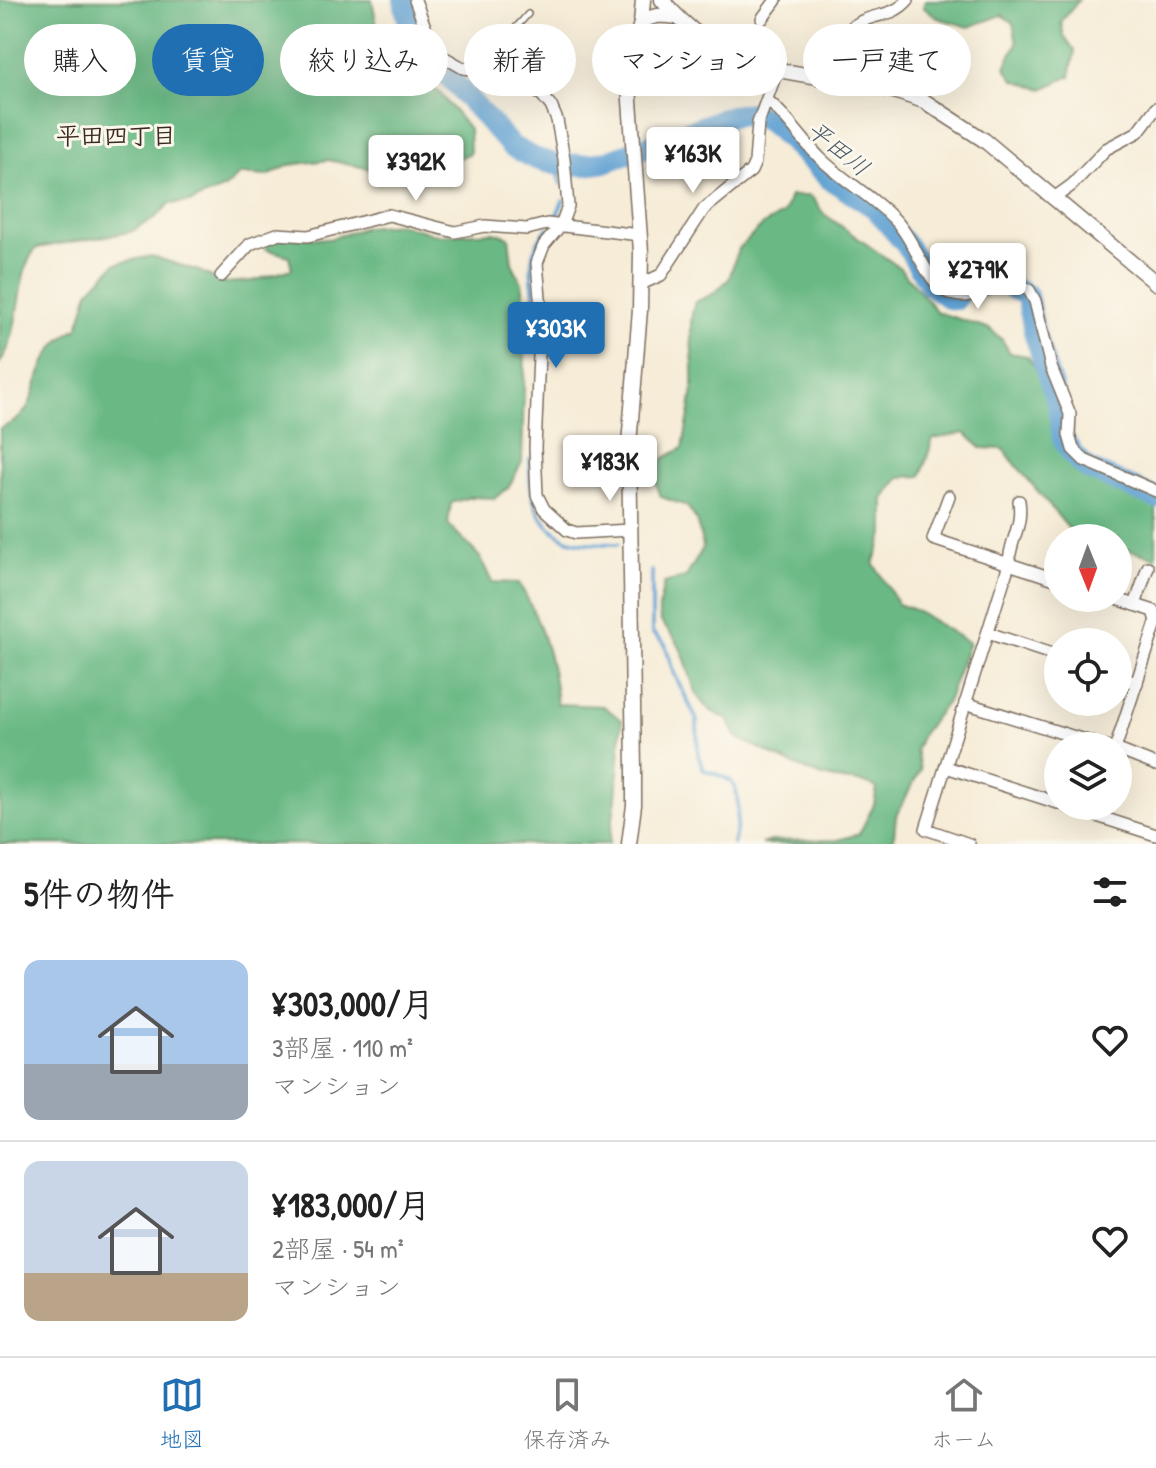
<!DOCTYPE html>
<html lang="ja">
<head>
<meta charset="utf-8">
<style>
	body { margin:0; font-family:"Patrick Hand","Klee One",sans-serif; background:#f2f2f2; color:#222; height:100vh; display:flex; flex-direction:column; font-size:30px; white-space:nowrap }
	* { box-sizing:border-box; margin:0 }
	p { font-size:26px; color:#767676 }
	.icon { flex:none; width:44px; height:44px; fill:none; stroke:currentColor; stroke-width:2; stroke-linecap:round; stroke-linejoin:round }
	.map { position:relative; height:844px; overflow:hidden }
	.side { display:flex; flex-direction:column; background:#fff; flex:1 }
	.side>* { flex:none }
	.guide { position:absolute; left:24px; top:24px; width:1108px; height:72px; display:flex; gap:16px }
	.needle { width:52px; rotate:179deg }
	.tools { position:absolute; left:1044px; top:524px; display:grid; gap:16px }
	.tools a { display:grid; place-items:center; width:88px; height:88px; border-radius:50%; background:#fff; box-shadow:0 8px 32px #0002; font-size:40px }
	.price { position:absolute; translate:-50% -68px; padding:0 18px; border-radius:8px; background:#fff; color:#222; font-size:26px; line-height:52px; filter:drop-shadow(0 2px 4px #0008) }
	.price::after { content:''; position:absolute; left:50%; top:48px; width:24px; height:18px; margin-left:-12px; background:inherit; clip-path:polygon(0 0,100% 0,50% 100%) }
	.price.selected { background:#1f6fb2; color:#fff }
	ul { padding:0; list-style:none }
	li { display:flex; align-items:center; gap:24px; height:200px; padding:0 24px }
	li+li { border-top:2px solid #e0e0e0 }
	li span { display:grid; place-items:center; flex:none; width:224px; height:160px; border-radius:16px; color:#555 }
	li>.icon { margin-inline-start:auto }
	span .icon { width:96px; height:96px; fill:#fffc; stroke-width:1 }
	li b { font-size:34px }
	h2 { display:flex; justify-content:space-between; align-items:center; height:96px; padding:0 24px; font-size:34px }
	.tag { padding:0 28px; border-radius:36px; background:#fff; box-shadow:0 8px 32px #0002; font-size:28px; line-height:72px }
	.tag.selected { background:#1f6fb2; color:#fff }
	.dock { display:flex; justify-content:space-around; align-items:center; height:112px; border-top:2px solid #e0e0e0; background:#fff; font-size:22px; color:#767676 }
	.dock a { display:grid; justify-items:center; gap:4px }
	.dock .selected { color:#1f6fb2 }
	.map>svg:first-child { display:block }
	.forest { fill:#6ab984; stroke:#527251; stroke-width:2 }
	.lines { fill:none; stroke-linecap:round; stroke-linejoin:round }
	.stream { stroke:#5fa0d2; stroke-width:4 }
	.river { stroke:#5fa0d2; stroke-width:22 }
	.service-casing { stroke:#7c6e5f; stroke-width:8 }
	.minor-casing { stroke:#7c6e5f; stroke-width:14 }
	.tertiary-casing { stroke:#7c6e5f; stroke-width:17 }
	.service { stroke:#fff; stroke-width:5 }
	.minor { stroke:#fff; stroke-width:11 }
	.tertiary { stroke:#fff; stroke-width:14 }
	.labels { text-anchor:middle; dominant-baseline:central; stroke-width:6; stroke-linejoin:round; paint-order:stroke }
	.neighbourhood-label { font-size:24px; font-weight:bold; fill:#3b2a1e; stroke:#fbf7ec }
	.water-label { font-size:24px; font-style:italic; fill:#495966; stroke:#fbf7ec }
</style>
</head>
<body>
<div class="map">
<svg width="1156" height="844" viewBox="0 0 1156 844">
	<rect width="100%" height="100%" fill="#fbf7ec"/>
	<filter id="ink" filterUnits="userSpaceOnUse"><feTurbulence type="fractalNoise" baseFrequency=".0125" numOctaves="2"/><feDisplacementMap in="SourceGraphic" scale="16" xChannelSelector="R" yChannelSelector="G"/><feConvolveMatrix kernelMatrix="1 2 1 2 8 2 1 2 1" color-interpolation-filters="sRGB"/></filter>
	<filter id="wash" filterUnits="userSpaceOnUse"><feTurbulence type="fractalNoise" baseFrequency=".006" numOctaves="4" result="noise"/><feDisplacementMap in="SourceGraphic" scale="32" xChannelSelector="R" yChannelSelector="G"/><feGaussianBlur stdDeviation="1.8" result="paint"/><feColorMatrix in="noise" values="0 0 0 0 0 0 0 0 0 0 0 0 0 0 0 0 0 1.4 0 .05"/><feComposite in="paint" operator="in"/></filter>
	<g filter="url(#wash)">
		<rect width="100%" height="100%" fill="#f6ecd7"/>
		<g class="forest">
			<path d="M 0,0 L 372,0 L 381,45 L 403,73 L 439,92 L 469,129 L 470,153 L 437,168 L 376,170 L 328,160 L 289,165 L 268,176 L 240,174 L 225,188 L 191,202 L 169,204 L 154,219 L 130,232 L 37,248 C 15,268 23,331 0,363 Z"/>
			<path d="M 925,0 L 1079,0 L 1061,22 L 1064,36 L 1075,51 L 1070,76 L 1043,89 L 1014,80 L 1005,67 L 1017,43 L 1013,23 L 1002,15 L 969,27 L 938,18 L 923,7 Z"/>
			<path d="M 790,196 L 811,196 L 824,214 L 900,268 L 937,312 L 990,329 L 1002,340 L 1010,353 L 1027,356 L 1050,388 L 1065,458 L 1089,476 L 1156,503 L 1156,558 L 1118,547 L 1118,538 L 1090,538 L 1068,528 L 1003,449 L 981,448 L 965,433 L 933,439 L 921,476 L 900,477 L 884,499 L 884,534 L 874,564 L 898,604 L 917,611 L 969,643 L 947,702 L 922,734 L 916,749 L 920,770 L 896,816 L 893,844 L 761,844 L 770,841 L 838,840 L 859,834 L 874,805 L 877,788 C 863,780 850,782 835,779 C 800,771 768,752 736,737 L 728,719 C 683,703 697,671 675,639 C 669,629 661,628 659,614 C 658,605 662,593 664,583 L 686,577 L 703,548 L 697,521 L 687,506 L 661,497 L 655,480 L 663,459 L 683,448 C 686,428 692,406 693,385 C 695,358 686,327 695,302 L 713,294 L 729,279 L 738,249 L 763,225 L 784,213 Z"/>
			<path d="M 398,224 L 439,235 L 495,232 L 509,237 L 512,263 L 522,283 L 526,309 L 522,462 L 508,488 L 495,498 L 470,497 L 451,503 L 448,524 L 480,557 L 492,582 L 519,583 C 541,621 553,660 557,704 L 603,706 L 622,720 L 616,798 L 609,844 L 0,844 L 0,428 C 39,416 31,381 50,353 C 57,342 66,334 78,328 L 89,291 L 115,264 L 151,256 L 199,271 L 225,283 L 253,281 L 292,269 L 289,256 L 266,249 L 271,236 L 329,239 L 366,227 Z"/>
		</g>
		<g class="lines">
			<g class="stream">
				<path d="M 555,164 L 561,184"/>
				<path d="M 554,222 L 563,201"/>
				<path d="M 535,298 C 530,271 528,250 548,228"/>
				<path d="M 530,459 C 529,493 533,522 567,539 C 580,545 603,543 618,544"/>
				<path d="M 652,571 L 652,633 L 665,644 L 675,675 L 697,720 L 698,755 L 704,770 C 712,773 722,775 729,780 C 743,789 737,830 733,844"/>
			</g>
			<g class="river">
				<path d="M 404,0 L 407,16 L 422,47 L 511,146 L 536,159 L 555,164 L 585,165 L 605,162 L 731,116 L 750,113 L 766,119 L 778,129 L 830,179 L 875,208 L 907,246 L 930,285 L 949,298 L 956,299"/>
				<path d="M 1012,288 L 1027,295 L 1035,335 L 1058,405 L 1063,439 L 1073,455 L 1088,469 L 1156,498"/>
			</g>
		</g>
	</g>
	<g filter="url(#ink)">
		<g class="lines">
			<g class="service-casing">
				<path id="service" d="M 485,69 L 486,61 L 528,14"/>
			</g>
			<g class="minor-casing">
				<g id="minor">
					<path d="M 415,0 L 429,38 L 442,56 L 463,68 L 509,74 L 542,95 L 551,106 L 557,120 L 564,159 L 568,206 L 561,225 L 544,245 L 537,263 L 541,309 L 535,448 L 537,495 L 544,509 L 567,530 L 576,533 L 630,530"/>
					<path d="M 762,19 L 776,0"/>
					<path d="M 828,79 C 831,55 838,33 862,21 C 880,13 894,16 908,0"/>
					<path d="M 767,100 C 788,117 802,141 821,159 C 845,182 875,198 897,222 C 915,242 924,278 947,292 C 968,304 992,285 1012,282 L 1029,290 L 1035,301 L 1051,367 L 1070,414 L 1069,435 L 1073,449 L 1084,460 L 1156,491"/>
					<path d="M 1054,198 L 1072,185 L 1106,149 L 1138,132 L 1156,108"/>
					<path d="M 221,276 L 250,244 L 277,234 L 308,236 L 389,215 L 455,232 L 485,226 L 527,229 L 547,224 L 640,235"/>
					<path d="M 641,284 L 661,275 L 704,209 L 751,171 L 755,162 L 758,123 L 777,71"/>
					<path d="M 949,496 L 933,539 L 1009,564 C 1009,540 1023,529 1019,501"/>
					<path d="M 1114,598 L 1154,611 L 1156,618"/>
					<path d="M 1135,605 L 1148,567"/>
					<path d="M 988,633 L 1058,656"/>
					<path d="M 1118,677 L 1137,683"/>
					<path d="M 965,703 L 1104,746"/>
					<path d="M 1116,746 L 1156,623"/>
					<path d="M 1118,750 L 1156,765"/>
					<path d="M 946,767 L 1058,803"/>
					<path d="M 1066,806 L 1156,835"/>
					<path d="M 969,844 L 926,829 L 1009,564 L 1058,580"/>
				</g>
			</g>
			<g class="tertiary-casing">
				<g id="tertiary">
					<path d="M 643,0 L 641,23 C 653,14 662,15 677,17"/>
					<path d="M 662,0 C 686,28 717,51 750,65 L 891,90 L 924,101 L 984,140 L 1156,283"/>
					<path d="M 629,844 L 634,805 L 634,769 L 629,444 L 640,310 L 641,252 L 629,87 L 631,58 L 641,23"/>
				</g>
			</g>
			<use href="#service" class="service"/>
			<use href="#minor" class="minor"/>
			<use href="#tertiary" class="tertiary"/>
		</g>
	</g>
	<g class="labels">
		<g class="neighbourhood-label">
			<text x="116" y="135">平田四丁目</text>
		</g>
		<g class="water-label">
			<text transform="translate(839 148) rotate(39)">平田川</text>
		</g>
	</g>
</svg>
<div class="tools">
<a><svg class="needle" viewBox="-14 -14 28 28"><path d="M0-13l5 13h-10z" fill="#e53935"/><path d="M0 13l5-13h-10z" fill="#767676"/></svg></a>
<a><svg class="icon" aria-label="locate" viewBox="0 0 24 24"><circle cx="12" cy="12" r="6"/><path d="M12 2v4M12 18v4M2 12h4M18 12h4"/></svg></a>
<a><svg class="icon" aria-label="layers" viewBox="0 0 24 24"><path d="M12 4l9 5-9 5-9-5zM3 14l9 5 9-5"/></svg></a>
</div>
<b class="price" style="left:693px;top:195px">¥163K</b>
<b class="price" style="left:416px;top:203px">¥392K</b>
<b class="price" style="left:978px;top:311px">¥279K</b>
<b class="price selected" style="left:556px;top:370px">¥303K</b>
<b class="price" style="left:610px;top:503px">¥183K</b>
<div class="guide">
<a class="tag">購入</a>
<a class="tag selected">賃貸</a>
<a class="tag">絞り込み</a>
<a class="tag">新着</a>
<a class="tag">マンション</a>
<a class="tag">一戸建て</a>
</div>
</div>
<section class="side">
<h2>5件の物件<svg class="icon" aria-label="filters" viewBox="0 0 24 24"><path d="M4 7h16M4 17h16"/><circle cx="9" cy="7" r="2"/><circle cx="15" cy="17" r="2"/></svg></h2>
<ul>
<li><span style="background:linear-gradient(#a9c7e8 65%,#9aa5b1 0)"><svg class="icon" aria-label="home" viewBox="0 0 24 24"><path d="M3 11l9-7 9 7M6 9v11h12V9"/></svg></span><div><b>¥303,000/月</b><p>3部屋 · 110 m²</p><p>マンション</p></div><svg class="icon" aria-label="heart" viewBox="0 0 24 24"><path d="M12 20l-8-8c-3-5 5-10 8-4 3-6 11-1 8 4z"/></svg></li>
<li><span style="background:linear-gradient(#c9d6e8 70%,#b9a48a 0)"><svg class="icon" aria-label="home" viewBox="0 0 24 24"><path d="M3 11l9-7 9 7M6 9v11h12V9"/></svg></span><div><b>¥183,000/月</b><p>2部屋 · 54 m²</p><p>マンション</p></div><svg class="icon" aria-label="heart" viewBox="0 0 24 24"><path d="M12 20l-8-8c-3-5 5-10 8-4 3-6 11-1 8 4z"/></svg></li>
</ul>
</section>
<nav class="dock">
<a class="selected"><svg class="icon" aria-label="map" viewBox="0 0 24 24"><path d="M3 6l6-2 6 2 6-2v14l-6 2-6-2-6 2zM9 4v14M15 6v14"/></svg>地図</a>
<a><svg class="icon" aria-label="saved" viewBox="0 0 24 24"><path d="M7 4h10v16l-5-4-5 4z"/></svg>保存済み</a>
<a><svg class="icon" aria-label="home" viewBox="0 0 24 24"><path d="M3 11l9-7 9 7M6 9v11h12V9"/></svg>ホーム</a>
</nav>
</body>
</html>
